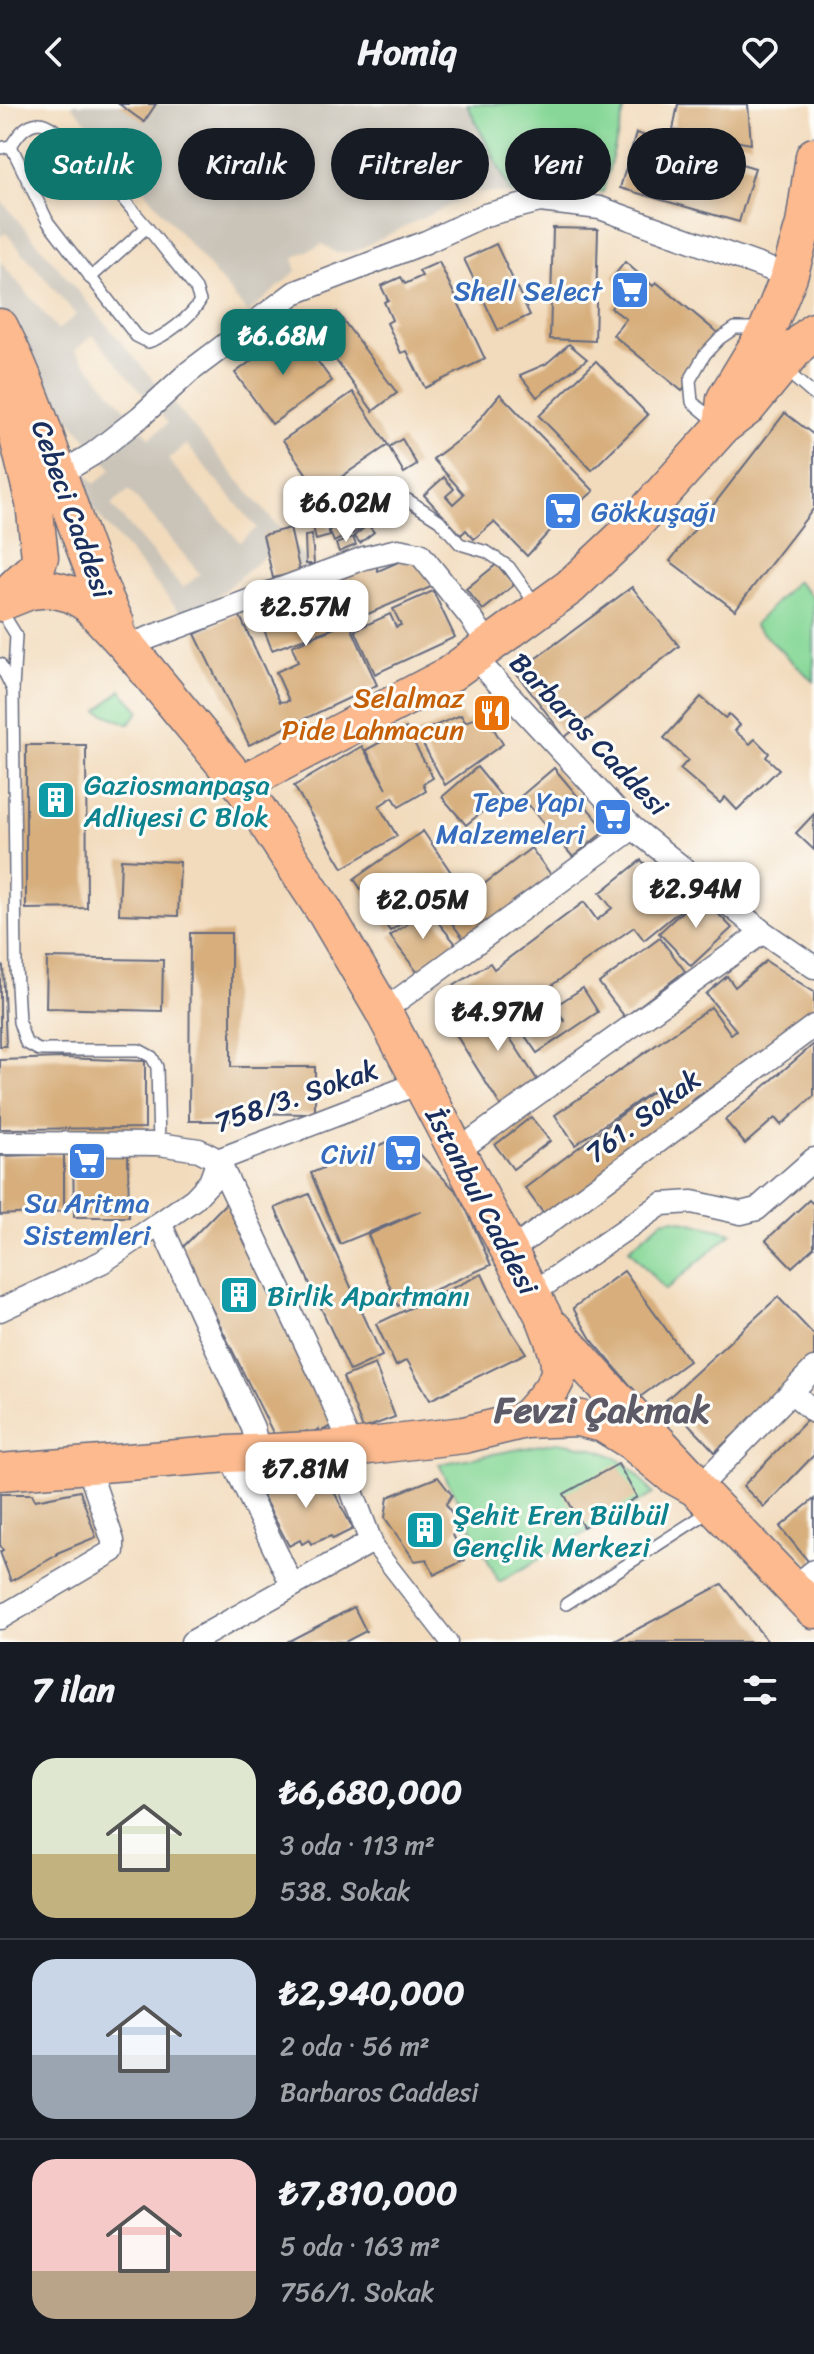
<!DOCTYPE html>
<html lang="tr">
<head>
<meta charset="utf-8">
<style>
	body { margin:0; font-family:Sriracha,sans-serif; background:#242831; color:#f1f3f6; height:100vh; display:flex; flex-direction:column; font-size:30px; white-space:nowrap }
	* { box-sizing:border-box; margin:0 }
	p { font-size:26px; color:#9ea1a6 }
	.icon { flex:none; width:44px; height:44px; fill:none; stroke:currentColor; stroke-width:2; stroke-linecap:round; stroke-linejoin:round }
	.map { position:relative; height:1538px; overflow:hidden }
	.panel { display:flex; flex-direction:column; background:#171b24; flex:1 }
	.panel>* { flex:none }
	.hud { position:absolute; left:24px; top:24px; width:766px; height:72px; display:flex; gap:16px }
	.price { position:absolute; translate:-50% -68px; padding:0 18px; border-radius:16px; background:#fff; color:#222; font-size:26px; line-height:52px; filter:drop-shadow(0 2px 4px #0008) }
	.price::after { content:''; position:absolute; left:50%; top:48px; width:24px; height:18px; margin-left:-12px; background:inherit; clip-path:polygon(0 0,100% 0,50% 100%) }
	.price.selected { background:#0f766e; color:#fff }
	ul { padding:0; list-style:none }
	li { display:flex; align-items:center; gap:24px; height:200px; padding:0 32px }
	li+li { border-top:2px solid #363941 }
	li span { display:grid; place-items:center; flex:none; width:224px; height:160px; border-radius:24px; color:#555 }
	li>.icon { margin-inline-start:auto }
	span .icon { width:96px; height:96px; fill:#fffc; stroke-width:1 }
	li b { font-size:34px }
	h2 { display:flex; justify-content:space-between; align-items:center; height:96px; padding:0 32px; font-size:34px }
	.pill { padding:0 28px; border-radius:36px; background:#171b24; box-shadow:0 4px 12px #0003; font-size:28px; line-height:72px }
	.pill.selected { background:#0f766e; color:#fff }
	header { display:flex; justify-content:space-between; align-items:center; height:104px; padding:0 32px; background:#171b24; font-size:36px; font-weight:700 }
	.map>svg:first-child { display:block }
	.industrial { fill:#c9c3b8; fill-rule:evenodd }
	.green { fill:#87d898; stroke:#51847b; stroke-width:2 }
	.building { fill:#d7ae7c }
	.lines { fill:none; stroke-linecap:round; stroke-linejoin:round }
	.service-casing { stroke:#666b7f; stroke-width:14 }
	.pedestrian-casing { stroke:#666b7f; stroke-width:19 }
	.minor-casing { stroke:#666b7f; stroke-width:25 }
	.primary-casing { stroke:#666b7f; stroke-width:39 }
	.service { stroke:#fff; stroke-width:11 }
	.pedestrian { stroke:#fff; stroke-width:16 }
	.minor { stroke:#fff; stroke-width:22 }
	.primary { stroke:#fcba8e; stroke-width:36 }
	.labels { text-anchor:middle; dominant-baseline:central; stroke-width:6; stroke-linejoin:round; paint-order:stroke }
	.shop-label { font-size:28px; fill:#366cbe; stroke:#fdfcf7; text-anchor:end }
	.street-label { font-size:28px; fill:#1b2f5e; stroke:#fdfcf7 }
	.food-label { font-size:28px; fill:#c56008; stroke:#fdfcf7; text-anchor:end }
	.culture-label { font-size:28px; fill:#0d838f; stroke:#fdfcf7; text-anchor:start }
	.district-label { font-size:36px; font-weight:bold; fill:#5d5b68; stroke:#fdfcf7 }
</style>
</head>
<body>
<header><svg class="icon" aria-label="back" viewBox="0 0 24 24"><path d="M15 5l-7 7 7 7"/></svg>Homiq<svg class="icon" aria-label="heart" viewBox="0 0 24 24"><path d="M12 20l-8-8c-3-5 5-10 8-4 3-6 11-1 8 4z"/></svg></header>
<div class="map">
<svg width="814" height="1538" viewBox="0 0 814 1538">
	<rect width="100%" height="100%" fill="#fdfcf7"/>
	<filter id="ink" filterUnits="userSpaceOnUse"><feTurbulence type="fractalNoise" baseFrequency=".0125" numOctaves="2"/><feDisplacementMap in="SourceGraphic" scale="16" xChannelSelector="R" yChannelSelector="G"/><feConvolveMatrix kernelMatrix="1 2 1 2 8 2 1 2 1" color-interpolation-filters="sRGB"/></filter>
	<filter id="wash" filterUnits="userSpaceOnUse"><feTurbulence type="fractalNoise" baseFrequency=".006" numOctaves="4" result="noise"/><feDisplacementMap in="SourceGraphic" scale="32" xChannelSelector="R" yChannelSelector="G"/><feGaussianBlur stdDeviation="1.8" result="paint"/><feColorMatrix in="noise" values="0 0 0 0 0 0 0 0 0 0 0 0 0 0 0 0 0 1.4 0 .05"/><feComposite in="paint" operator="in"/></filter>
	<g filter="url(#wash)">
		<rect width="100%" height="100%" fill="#f2dbbd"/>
		<g class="industrial">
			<path d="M 71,0 L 467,0 L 512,90 L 476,88 L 355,147 L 336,149 L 323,140 L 303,149 L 294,154 L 296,167 L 248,209 Z"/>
			<path d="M 0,95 L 308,458 L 295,469 L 273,445 L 201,506 L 221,530 L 208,541 L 0,295 L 0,157 L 58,226 L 76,211 L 6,129 L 0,133 ZM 93,231 L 168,319 L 150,334 L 75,246 ZM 38,278 L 112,365 L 95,380 L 21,293 ZM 186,340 L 257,424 L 240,438 L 168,356 ZM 129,386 L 200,470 L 183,484 L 111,401 Z"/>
		</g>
		<g class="green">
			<path d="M 467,0 L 626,0 L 603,88 L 512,90 Z"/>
			<path d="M 796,477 L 814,494 L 814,578 L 754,521 Z"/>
			<path d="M 121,586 L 140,607 L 128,620 L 98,607 Z"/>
			<path d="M 674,1115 L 732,1129 L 665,1186 L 629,1145 L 662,1117 Z"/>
			<path d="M 557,1338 C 603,1344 625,1351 653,1390 L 499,1478 L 439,1360 Z"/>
		</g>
		<g id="blocks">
			<g class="building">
				<path d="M 119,0 L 156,0 L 144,18 Z"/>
				<path d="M 678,0 L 748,0 L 751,40 L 673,26 Z"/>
				<path d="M 636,29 L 755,64 L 739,118 L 620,84 Z"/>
				<path d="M 553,124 L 598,125 L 595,237 L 550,235 Z"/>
				<path d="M 496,140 L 530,211 L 498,226 L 464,155 Z"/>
				<path d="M 439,158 L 485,255 L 425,284 L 407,247 L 401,249 L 387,219 L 392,216 L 384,198 L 388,196 L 381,182 L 401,173 L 405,180 L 422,172 L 419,167 Z"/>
				<path d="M 625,158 L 653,182 L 656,178 L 725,235 L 682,287 L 613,231 L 626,215 L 611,204 L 621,191 L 616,187 L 622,180 L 613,173 Z"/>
				<path d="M 337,208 L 397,289 L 373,307 L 313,225 Z"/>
				<path d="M 294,225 L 332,277 L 272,320 L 235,269 Z"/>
				<path d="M 569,240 L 587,255 L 537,293 L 520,271 L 546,260 Z"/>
				<path d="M 596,257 L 648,311 L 592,366 L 539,312 Z"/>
				<path d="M 353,288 L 388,341 L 319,388 L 283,336 Z"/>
				<path d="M 500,290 L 594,387 L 559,417 L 527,452 L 494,418 L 474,435 L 466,426 L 461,431 L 424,391 L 444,373 L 454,385 L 446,392 L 453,400 L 464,390 L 433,355 L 469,328 Z"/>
				<path d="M 785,309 L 814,331 L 814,404 L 735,506 L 670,457 Z"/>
				<path d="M 402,335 L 417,361 L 404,369 L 389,343 Z"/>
				<path d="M 355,397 L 368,420 L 352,430 L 338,408 Z"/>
				<path d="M 326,415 L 330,432 L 316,436 L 312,418 Z"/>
				<path d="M 342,419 L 348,431 L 334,438 L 329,426 Z"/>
				<path d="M 368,421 L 374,428 L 360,439 L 354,432 Z"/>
				<path d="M 290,424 L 300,468 L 273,474 L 263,431 Z"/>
				<path d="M 312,431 L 314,460 L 306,460 L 305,432 Z"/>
				<path d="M 353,433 L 356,441 L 339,448 L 336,440 Z"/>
				<path d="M 417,450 L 431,483 L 349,518 L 377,581 L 249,641 L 195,530 L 239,510 L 280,598 L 289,597 L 276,568 L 298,558 L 292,542 L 339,522 L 272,546 L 256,505 L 375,459 L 378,467 Z"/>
				<path d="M 497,460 L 514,481 L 483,506 L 466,485 Z"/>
				<path d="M 632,483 L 679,542 L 565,633 L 516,569 Z"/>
				<path d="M 433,487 L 455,533 L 375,570 L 355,526 L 390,510 L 396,523 L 401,521 L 393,505 Z"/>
				<path d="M 701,593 L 725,614 L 729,610 L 740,621 L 735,627 L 750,640 L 755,635 L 769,649 L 766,653 L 779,665 L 737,706 L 725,693 L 720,699 L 680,665 L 688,656 L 664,634 Z"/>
				<path d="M 461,611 L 465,618 L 485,611 L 503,640 L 445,681 L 417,629 Z"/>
				<path d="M 406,624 L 433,674 L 423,680 L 426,687 L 399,703 L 393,693 L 379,702 L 397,732 L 343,764 L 294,682 L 362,642 L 387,685 L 366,646 Z"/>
				<path d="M 26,641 L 86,641 L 87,804 L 26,805 Z"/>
				<path d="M 477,663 L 501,692 L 466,721 L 442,693 Z"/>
				<path d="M 554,664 L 606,726 L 573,753 L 521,692 Z"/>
				<path d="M 814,710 L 814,746 L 796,729 Z"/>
				<path d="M 423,727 L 459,780 L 390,827 L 354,775 Z"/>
				<path d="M 531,744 L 552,772 L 466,838 L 445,810 Z"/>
				<path d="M 121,755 L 180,758 L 178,812 L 119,810 Z"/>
				<path d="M 641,756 L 687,801 L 644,836 L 634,823 L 521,903 L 507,885 L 456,918 L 439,891 L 490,859 L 494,865 L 584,798 L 597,816 L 612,804 L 600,789 Z"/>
				<path d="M 700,791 L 732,824 L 691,862 L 659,829 Z"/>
				<path d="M 428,806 L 456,840 L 418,869 L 390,832 Z"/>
				<path d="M 190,829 L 231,829 L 231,963 L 315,963 L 315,1010 L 230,1009 L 230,1017 L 189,1017 Z"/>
				<path d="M 660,834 L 685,867 L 625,913 L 599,879 Z"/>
				<path d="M 47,854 L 163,856 L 162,907 L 46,904 Z"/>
				<path d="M 766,857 L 814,888 L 814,910 L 780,938 L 691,997 L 695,1003 L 546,1113 L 525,1084 L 661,981 L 575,1041 L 555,1011 L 711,903 L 731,930 L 736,926 L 706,890 L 727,872 L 735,883 Z"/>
				<path d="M 3,862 L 6,942 L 0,942 L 0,863 Z"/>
				<path d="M 583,884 L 598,908 L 537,949 L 521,926 L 554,904 L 565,918 L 555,902 Z"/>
				<path d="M 504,896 L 521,926 L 510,934 L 540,980 L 502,1004 L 453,926 Z"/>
				<path d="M 814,940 L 814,992 L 781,1021 L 775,1014 L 745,1040 L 725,1016 Z"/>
				<path d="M 62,954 L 145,957 L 145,1024 L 0,1025 L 0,956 Z"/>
				<path d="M 531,1013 L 550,1037 L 513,1065 L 495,1041 Z"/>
				<path d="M 402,1032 L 460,1091 L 491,1161 L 398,1202 L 368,1131 L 421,1107 L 340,1140 L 311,1069 Z"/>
				<path d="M 64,1050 L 64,1107 L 0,1111 L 0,1052 Z"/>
				<path d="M 128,1050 L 129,1113 L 74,1113 L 73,1051 Z"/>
				<path d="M 309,1090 L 382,1252 L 350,1267 L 275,1104 Z"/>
				<path d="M 809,1096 L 814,1101 L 814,1143 L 792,1163 L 766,1136 Z"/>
				<path d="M 226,1099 L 333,1321 L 320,1328 L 319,1325 L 309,1330 L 307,1327 L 296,1332 L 276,1335 L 182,1144 Z"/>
				<path d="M 624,1167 L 689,1257 L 640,1293 L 591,1235 L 573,1204 Z"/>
				<path d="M 482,1170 L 502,1212 L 526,1249 L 430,1296 L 407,1256 L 396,1262 L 376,1220 Z"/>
				<path d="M 778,1193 L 814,1231 L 814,1257 L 715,1348 L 666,1296 Z"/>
				<path d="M 375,1260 L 395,1313 L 363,1325 L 343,1273 Z"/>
				<path d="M 809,1314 L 814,1319 L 814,1351 L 764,1403 L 743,1382 Z"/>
				<path d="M 618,1360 L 637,1393 L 583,1423 L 564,1390 Z"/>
				<path d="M 325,1370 L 353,1425 L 333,1435 L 331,1432 L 311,1440 L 309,1436 L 302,1440 L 300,1436 L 289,1442 L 258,1383 L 274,1375 L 277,1380 L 299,1373 L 301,1377 L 309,1373 L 311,1377 Z"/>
				<path d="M 438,1373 L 452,1391 L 446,1400 L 459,1421 L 453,1431 L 465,1456 L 434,1471 L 427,1455 L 415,1457 L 385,1414 L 388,1393 Z"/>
				<path d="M 80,1387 L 96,1433 L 57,1449 L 57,1451 L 11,1477 L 0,1448 L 3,1446 L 0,1441 L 0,1390 L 32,1390 L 35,1396 Z"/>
				<path d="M 814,1395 L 814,1460 L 812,1462 L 780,1423 Z"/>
				<path d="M 722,1480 L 768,1538 L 613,1538 Z"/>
				<path d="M 354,1503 L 366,1527 L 345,1538 L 287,1538 Z"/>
			</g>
		</g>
	</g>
	<g filter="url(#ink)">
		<use href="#blocks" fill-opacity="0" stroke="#666b7f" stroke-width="2"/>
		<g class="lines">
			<g class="service-casing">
				<g id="service">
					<path d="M 11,42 L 48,118 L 136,232 L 148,238 C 165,233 191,213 200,197 L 196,185 L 147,123"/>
					<path d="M 0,44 L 11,42 C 18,31 25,20 39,19 C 63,19 128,102 147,123 L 90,174"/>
					<path d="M 784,265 L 814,291"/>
					<path d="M 715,317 L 692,298 L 690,276 L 705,250 L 719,235 L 735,224 L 760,224"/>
					<path d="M 408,396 L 439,416 L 460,440 L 487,448 L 509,463 L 537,502"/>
					<path d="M 0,505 L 16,531 L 13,586 L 16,863 L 19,918 L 26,939 L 39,946 L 139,946 L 152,953 L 157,963 L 159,1040"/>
					<path d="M 0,560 L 13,586"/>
					<path d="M 566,1500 L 710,1407"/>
				</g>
			</g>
			<g class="pedestrian-casing">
				<path id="pedestrian" d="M 371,1438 L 449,1538"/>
			</g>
			<g class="minor-casing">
				<g id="minor">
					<path d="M 58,371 L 93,350 L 140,313 L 189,268 L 294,189 L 426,138 L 485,111 L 540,97 L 600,104 L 789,172"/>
					<path d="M 127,542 L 364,454 L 398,446 L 420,450 L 471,514 L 490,542"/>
					<path d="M 474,553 L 633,724 L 763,828 L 814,863"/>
					<path d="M 383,907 L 633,724"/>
					<path d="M 0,1039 L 159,1040 L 199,1046 L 218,1056 L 419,979"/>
					<path d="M 456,1048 L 763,828"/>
					<path d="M 218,1056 L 325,1280 L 352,1344"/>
					<path d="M 160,1119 L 253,1324 L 259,1349"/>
					<path d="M 508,1149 L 814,922"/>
					<path d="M 530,1191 L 662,1100 L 692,1098 L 741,1109 L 757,1105 L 814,1055"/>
					<path d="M 0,1206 L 102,1158 L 160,1119 L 194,1095 L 210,1078 L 218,1056"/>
					<path d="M 792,1288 L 814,1308"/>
					<path d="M 229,1350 L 292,1481"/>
					<path d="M 697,1385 L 814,1265"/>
					<path d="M 793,1484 L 814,1467"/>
					<path d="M 0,1514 L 113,1447 L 113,1437 L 87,1360"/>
					<path d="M 192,1538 L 371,1438 L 336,1345"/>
				</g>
			</g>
			<g class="primary-casing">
				<g id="primary">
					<path d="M 0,223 C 48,317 70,423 116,519"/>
					<path d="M 722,323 L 725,295 L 768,224 L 789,172 L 804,120 L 814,52"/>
					<path d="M 2,495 L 37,462 L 40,453 L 34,399 L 4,278"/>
					<path d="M 0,499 L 30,487 L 51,485 L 71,490 L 88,500 L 127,542 L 241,680 L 325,808 L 383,907 L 545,1215 C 567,1272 565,1271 525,1316"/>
					<path d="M 241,680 L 447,572 L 570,483 L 624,432 L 722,323 L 747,304 L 798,242 L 814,227"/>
					<path d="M 554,1225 L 602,1279 L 689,1371 L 697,1385 L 814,1506"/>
					<path d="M 0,1368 L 229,1350 L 352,1344 L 464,1331 L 525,1316 L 577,1314 L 603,1320 L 632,1338 L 672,1371 L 697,1385"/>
				</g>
			</g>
			<use href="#service" class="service"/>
			<use href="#pedestrian" class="pedestrian"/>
			<use href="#minor" class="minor"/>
			<use href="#primary" class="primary"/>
		</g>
	</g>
	<defs>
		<g id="supermarket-square" transform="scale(2)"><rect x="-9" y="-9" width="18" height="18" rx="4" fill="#3f7fe0" stroke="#fdfcf7"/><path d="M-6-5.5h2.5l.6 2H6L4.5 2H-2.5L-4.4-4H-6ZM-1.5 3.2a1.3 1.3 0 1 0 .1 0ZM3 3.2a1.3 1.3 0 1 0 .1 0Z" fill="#fff"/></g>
		<g id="restaurant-square" transform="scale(2)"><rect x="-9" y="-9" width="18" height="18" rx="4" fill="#e8710a" stroke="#fdfcf7"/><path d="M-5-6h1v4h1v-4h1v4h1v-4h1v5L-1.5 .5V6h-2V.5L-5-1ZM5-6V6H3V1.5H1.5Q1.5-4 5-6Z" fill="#fff"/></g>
		<g id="building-square" transform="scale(2)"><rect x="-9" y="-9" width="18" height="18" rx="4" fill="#0f9aa8" stroke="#fdfcf7"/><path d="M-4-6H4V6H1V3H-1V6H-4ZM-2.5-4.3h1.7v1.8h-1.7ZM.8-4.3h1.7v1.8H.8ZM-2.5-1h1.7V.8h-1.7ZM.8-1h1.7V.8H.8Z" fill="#fff"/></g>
	</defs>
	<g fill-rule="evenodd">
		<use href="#supermarket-square" x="630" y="186"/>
		<use href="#supermarket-square" x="563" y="407"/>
		<use href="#restaurant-square" x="492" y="609"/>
		<use href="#building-square" x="56" y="696"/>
		<use href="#supermarket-square" x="613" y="713"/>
		<use href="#supermarket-square" x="403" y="1049"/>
		<use href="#supermarket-square" x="87" y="1057"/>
		<use href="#building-square" x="239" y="1191"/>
		<use href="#building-square" x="425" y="1426"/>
	</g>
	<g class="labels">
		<g class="shop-label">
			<text x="602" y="186">Shell Select</text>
			<text x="591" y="407" text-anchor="start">Gökkuşağı</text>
			<text x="585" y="697">Tepe Yapı<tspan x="585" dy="32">Malzemeleri</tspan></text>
			<text x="375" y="1049">Civil</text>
			<text x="87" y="1098" text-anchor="middle">Su Aritma<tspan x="87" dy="32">Sistemleri</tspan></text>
		</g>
		<g class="street-label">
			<text transform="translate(72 405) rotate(70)">Cebeci Caddesi</text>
			<text transform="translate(589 630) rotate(46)">Barbaros Caddesi</text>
			<text transform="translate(296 992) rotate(-19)">758/3. Sokak</text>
			<text transform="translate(643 1012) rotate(-37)">761. Sokak</text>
			<text transform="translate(482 1097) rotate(62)">İstanbul Caddesi</text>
		</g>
		<g class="food-label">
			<text x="464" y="593">Selalmaz<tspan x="464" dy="32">Pide Lahmacun</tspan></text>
		</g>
		<g class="culture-label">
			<text x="84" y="680">Gaziosmanpaşa<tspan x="84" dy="32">Adliyesi C Blok</tspan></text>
			<text x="267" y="1191">Birlik Apartmanı</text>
			<text x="453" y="1410">Şehit Eren Bülbül<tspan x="453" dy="32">Gençlik Merkezi</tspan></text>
		</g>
		<g class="district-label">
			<text x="602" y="1306">Fevzi Çakmak</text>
		</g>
	</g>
</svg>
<b class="price selected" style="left:283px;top:273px">₺6.68M</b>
<b class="price" style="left:346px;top:440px">₺6.02M</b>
<b class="price" style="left:306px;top:544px">₺2.57M</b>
<b class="price" style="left:696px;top:826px">₺2.94M</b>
<b class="price" style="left:423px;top:837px">₺2.05M</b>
<b class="price" style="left:498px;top:949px">₺4.97M</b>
<b class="price" style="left:306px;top:1406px">₺7.81M</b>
<div class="hud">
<a class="pill selected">Satılık</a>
<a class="pill">Kiralık</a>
<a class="pill">Filtreler</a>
<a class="pill">Yeni</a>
<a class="pill">Daire</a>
</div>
</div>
<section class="panel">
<h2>7 ilan<svg class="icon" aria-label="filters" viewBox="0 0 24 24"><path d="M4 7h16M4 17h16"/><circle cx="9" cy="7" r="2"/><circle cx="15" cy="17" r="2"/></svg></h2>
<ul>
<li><span style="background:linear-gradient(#dfe7d0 60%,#c2b280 0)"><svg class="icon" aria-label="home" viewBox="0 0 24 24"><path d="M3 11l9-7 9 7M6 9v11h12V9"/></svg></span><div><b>₺6,680,000</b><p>3 oda · 113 m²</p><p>538. Sokak</p></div></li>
<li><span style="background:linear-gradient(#c9d6e8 60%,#9aa5b1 0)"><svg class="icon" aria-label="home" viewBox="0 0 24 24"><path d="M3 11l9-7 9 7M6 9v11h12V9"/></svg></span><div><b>₺2,940,000</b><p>2 oda · 56 m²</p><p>Barbaros Caddesi</p></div></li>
<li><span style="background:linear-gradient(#f6c9c9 70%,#b9a48a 0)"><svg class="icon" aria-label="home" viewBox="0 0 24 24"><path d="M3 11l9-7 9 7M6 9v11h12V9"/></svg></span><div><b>₺7,810,000</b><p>5 oda · 163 m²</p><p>756/1. Sokak</p></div></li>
</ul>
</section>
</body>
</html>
